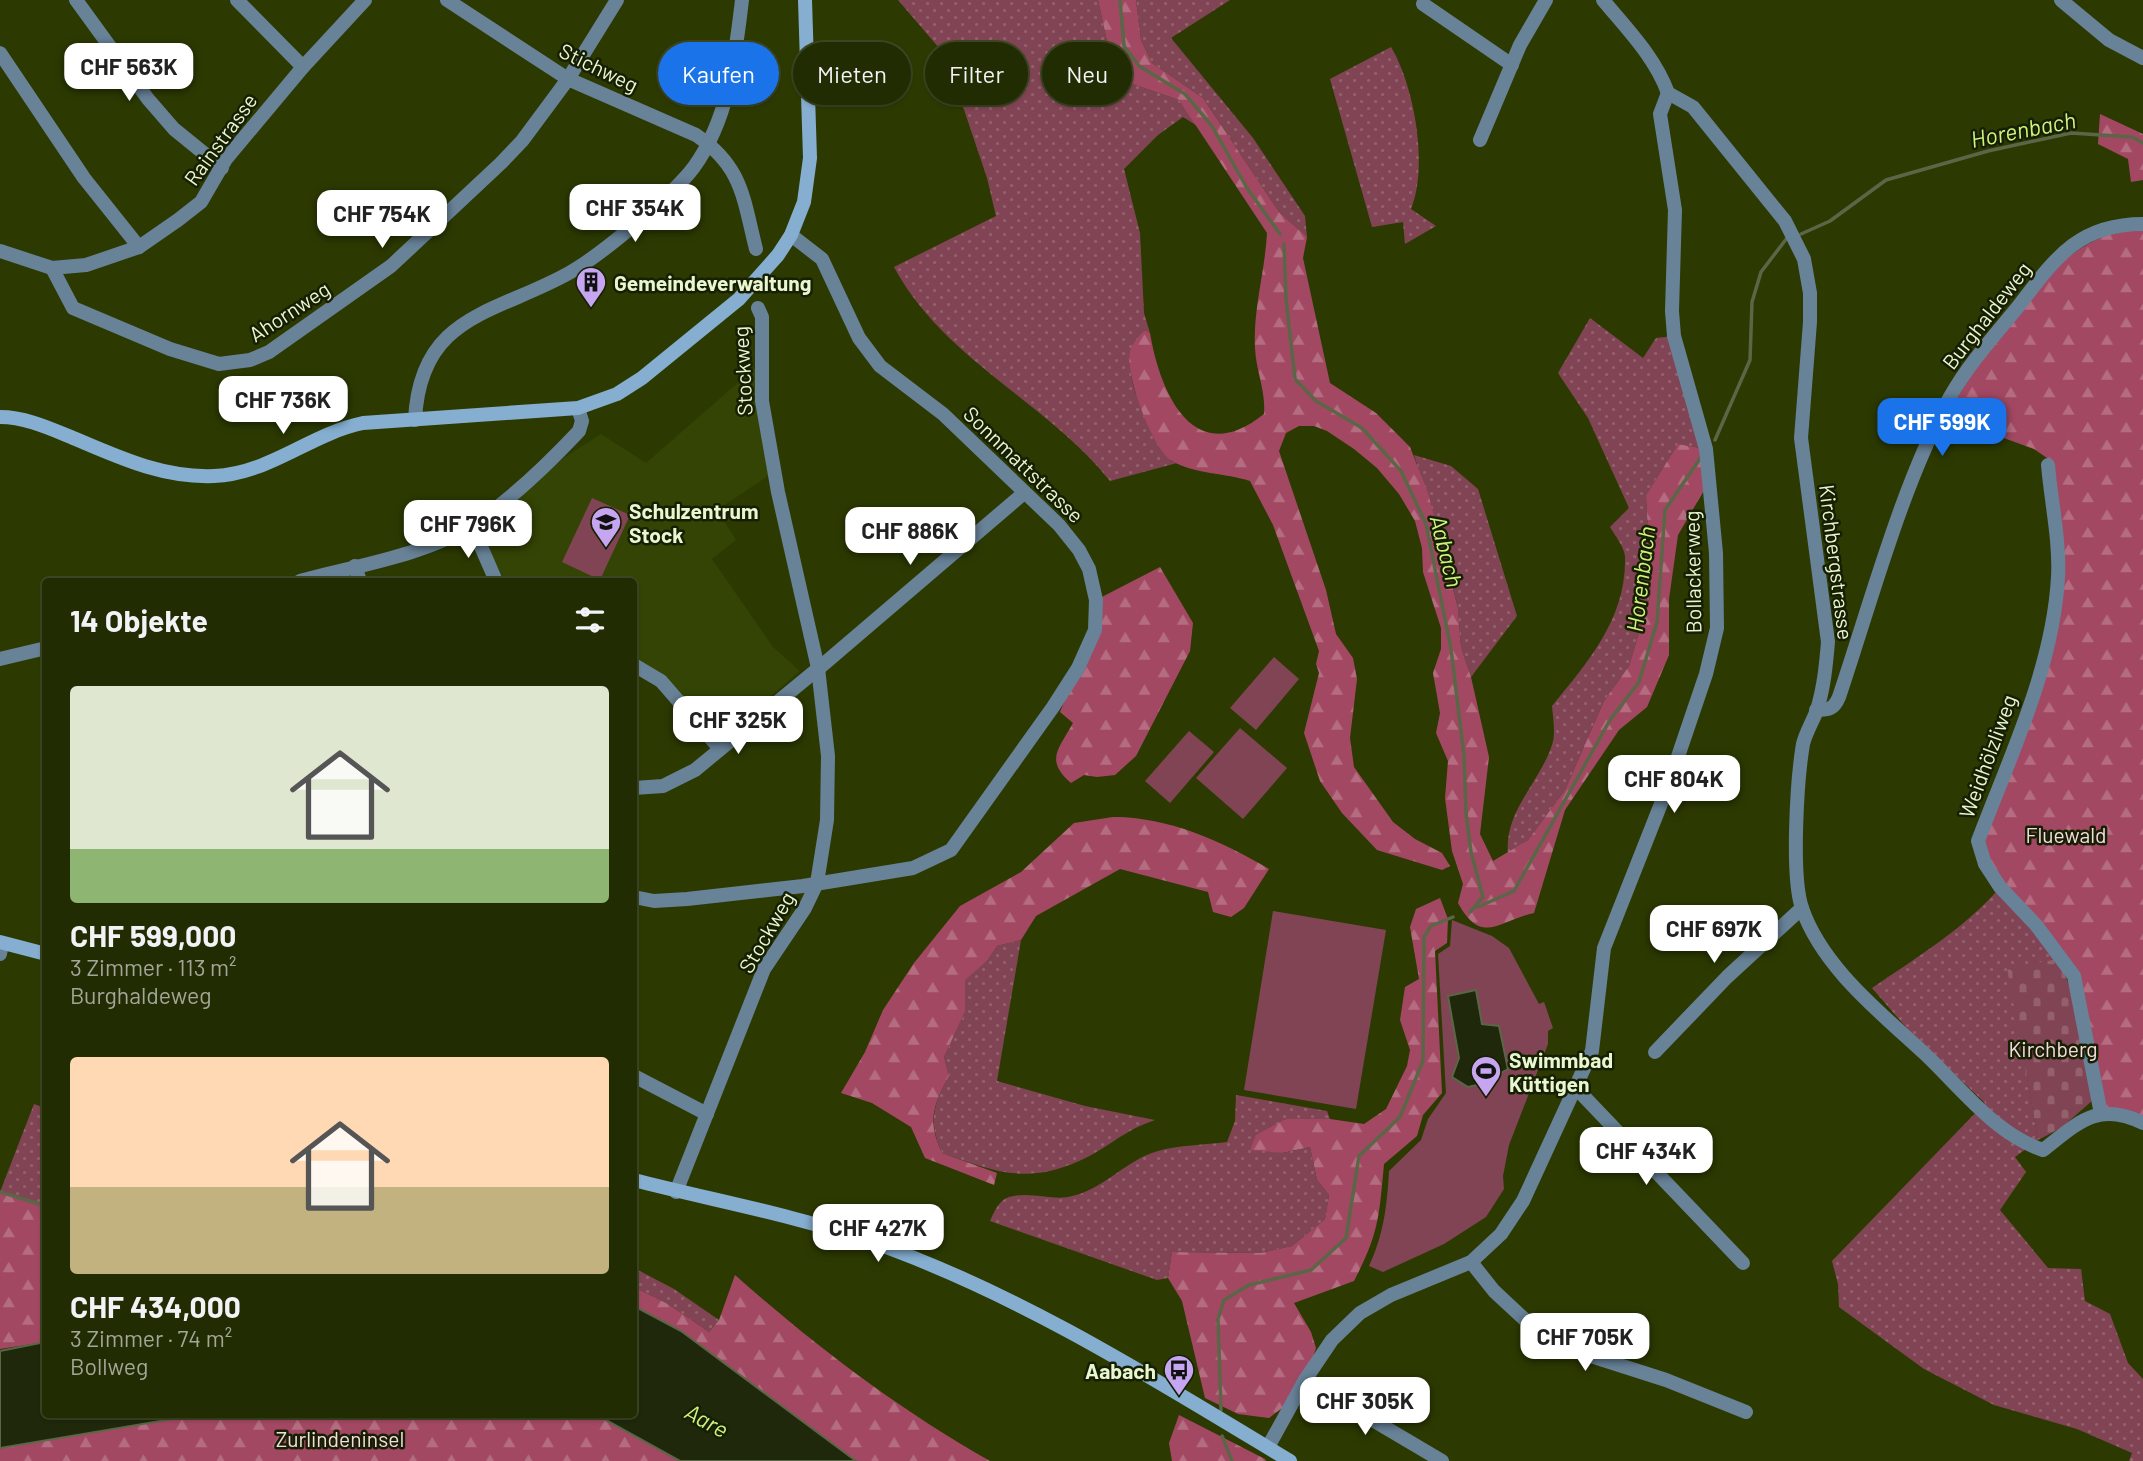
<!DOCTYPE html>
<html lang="de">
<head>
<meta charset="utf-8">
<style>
	body { margin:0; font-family:Barlow,sans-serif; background:#2d3811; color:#f1f3f6; height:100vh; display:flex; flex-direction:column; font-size:26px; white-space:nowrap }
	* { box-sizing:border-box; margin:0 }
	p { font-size:23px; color:#a2a799 }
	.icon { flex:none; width:38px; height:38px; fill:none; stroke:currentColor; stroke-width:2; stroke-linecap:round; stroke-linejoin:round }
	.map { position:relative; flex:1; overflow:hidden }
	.panel { position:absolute; left:42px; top:578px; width:595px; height:840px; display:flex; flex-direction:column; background:#212c02; border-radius:7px; box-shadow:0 2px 5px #0004,0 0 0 2px #3e4824 }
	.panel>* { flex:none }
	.guide { position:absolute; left:658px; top:42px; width:665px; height:63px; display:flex; gap:14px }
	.price { position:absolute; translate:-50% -60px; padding:0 16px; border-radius:14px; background:#fff; color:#222; font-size:23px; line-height:46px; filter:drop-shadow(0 2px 4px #0008) }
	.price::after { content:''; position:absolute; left:50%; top:42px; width:21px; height:16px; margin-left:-10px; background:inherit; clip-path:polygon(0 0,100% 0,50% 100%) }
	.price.selected { background:#1a73e8; color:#fff }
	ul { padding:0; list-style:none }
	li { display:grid; align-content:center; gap:14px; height:371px; padding:0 28px }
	li span { display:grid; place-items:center; height:217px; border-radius:7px; color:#555 }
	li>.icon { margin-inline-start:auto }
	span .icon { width:126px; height:126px; fill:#fffc; stroke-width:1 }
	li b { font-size:30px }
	h2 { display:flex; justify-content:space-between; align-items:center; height:84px; padding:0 28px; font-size:30px }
	.tag { padding:0 24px; border-radius:32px; background:#212c02; box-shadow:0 2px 5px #0004,0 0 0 2px #3e4824; font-size:24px; line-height:63px }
	.tag.selected { background:#1a73e8; color:#fff }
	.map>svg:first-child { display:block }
	.built { fill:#344404 }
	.grass { fill:url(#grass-dots) }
	.forest { fill:url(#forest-firs) }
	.cemetery { fill:url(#cemetery-stones) }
	.garden { fill:#814454 }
	.water { fill:#1f280b; stroke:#5b6647; stroke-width:2 }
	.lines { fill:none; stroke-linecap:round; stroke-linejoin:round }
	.stream { stroke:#5b6647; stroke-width:3.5 }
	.street { stroke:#688298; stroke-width:14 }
	.secondary { stroke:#85aed0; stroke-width:14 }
	.labels { text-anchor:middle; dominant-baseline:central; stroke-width:5; stroke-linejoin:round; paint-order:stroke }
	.street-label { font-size:21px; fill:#e8f6d2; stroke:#171f03 }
	.poi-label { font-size:21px; font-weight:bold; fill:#e8f6d2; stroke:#171f03; text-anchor:start }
	.park-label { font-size:21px; fill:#f6dbe1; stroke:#171f03 }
	.water-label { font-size:23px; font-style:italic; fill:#cff47d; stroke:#171f03 }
</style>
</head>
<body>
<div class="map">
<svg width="2143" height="1461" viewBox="0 0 2143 1461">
	<defs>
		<pattern id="grass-dots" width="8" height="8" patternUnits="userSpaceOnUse" patternTransform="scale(1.75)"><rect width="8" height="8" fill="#814454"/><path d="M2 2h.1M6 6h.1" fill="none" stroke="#93606c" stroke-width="1.8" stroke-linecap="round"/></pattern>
		<pattern id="forest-firs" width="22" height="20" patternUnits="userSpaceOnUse" patternTransform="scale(1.75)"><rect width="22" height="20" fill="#a34863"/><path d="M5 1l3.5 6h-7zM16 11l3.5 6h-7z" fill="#b46c80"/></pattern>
		<pattern id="cemetery-stones" width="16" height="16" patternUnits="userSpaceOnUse" patternTransform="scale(1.75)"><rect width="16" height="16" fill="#814454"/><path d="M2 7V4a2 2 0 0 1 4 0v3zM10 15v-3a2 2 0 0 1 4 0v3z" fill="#93606c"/></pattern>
	</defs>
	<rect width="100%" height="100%" fill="#2c3a02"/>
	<path class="built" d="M 757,366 L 768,476 L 717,510 L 736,540 L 712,559 L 773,647 L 800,671 L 721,739 L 660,674 L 634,661 L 634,581 L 505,581 L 477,528 L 565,457 L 601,434 L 646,463 Z"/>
	<g class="grass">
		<path d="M 898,0 L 1098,0 L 1115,78 L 1179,100 L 1199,127 L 1183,117 L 1158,135 L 1124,169 L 1140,233 L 1144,313 L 1150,333 L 1145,330 C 1109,369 1150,423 1171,461 L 1177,463 L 1110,481 C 1046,401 944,360 894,267 L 996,216 L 987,178 L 946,56 Z"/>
		<path d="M 1136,0 L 1230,0 L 1171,38 L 1253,138 L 1305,216 L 1307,237 L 1279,212 L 1203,98 L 1152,63 L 1141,40 Z"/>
		<path d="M 1391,47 C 1414,85 1429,167 1411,209 L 1436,226 L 1405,244 L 1403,222 L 1372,227 L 1330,79 Z"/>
		<path d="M 1590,318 L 1643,358 L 1656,338 L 1674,336 L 1706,449 L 1678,444 L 1646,495 L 1651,593 L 1629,666 L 1604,701 L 1565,790 L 1528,840 L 1508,854 C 1504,811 1539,784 1552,745 C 1556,734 1553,718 1552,706 C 1588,662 1627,618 1625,556 C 1624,547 1615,535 1610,527 L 1629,508 L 1588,418 L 1558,373 Z"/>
		<path d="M 1414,455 L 1451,466 L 1478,489 L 1517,616 L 1471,677 L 1461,647 L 1458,608 L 1438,530 Z"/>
		<path d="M 1998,890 L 2058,959 L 2008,969 L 2038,1140 L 2015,1157 L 2026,1172 L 2000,1210 L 2048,1268 L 2081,1269 L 2085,1301 L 2110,1314 L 2128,1363 L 2143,1379 L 2143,1461 L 2129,1461 L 2132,1453 L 2077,1429 L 1994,1405 L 1924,1369 L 1839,1307 L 1838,1284 L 1832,1261 L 1985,1103 L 1911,1033 L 1872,988 C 1916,958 1962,930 1998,890 Z"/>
		<path d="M 1021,940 L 997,1081 L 1085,1106 L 1155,1120 C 1122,1131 1107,1149 1079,1161 C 1026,1185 993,1171 942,1153 C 928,1121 933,1105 949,1076 L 944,1057 L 965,1012 L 965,979 L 987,961 L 997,946 Z"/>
		<path d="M 1236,1095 L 1327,1111 L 1330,1119 L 1286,1119 L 1250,1149 L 1282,1153 L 1310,1147 L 1317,1180 L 1329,1195 L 1325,1219 L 1292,1246 L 1260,1253 L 1172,1252 L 1168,1278 L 1157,1280 L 990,1221 C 994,1212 999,1200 1009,1197 C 1029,1191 1049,1200 1068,1197 C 1103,1191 1125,1160 1158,1151 C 1178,1145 1206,1145 1227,1142 L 1235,1121 Z"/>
		<path d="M 34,1104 L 45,1108 L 45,1206 L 0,1192 Z"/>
		<path d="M 634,1268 L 674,1289 L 719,1320 L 709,1332 L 668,1304 L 634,1287 Z"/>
	</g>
	<g class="forest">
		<path d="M 1098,0 L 1136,0 L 1141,40 L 1152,63 L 1203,98 L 1279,212 L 1307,237 L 1303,258 L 1330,383 L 1376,413 L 1410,447 L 1428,493 L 1458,608 L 1461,647 L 1471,677 L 1489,757 L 1480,834 L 1493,861 L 1528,840 L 1565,790 L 1604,701 L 1629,666 L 1651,593 L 1646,495 L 1678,444 L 1706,449 L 1710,480 L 1678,535 L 1669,599 L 1669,655 L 1647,707 L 1619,730 L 1565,810 L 1534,913 C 1500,920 1482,947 1458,903 L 1463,884 L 1452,851 L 1445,798 L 1448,761 L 1436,733 L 1440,713 L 1433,673 L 1441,649 L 1441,628 L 1423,572 L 1422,548 L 1415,521 L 1399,494 L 1377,468 L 1354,449 L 1327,431 L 1314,426 L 1299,426 L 1286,433 L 1279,451 L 1326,590 L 1336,634 L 1353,658 L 1357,679 L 1350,738 L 1354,767 L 1393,822 L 1415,839 L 1442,853 L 1450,866 L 1442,870 L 1377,850 L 1342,813 L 1320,781 L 1304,733 L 1319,673 L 1316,664 L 1319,651 L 1273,525 L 1250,481 C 1226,473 1194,474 1172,461 C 1153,450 1125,375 1130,352 C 1132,344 1139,336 1145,330 L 1150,333 C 1160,392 1193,471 1264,414 C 1266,391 1256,371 1255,348 C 1253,309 1265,272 1267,233 L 1179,100 L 1115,78 Z"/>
		<path d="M 2100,114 L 2143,134 L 2143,180 L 2131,182 L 2128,159 L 2098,144 Z"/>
		<path d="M 2143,227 L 2143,1120 L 2102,1108 L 2077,973 L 2001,881 L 1981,842 L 2051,648 L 2061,572 L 2050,460 L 2034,449 L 1946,417 C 1989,347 2052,232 2143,227 Z"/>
		<path d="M 1160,567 L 1193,623 L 1190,651 L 1136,756 L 1115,775 L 1097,777 L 1084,775 L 1071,783 C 1045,760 1058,750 1073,723 L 1060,712 L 1078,668 L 1096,600 Z"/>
		<path d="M 1113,817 C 1169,817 1221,841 1269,869 L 1244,908 L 1231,917 L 1213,912 L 1208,892 L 1120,869 L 1036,916 L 1021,940 L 997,946 L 987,961 L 965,980 L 965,1012 L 944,1057 L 949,1076 C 933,1105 927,1121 942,1153 L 997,1173 L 994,1185 L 925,1158 L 911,1127 L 872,1103 L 841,1093 L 865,1052 L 883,1010 L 914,963 L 960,906 L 1021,872 L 1074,823 Z"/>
		<path d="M 1440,898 L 1448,919 L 1447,943 L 1435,951 L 1442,1093 L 1423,1115 L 1417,1136 L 1384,1164 C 1379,1217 1379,1233 1354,1281 L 1294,1303 L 1311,1332 L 1316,1348 L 1305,1380 L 1294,1399 L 1269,1418 L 1238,1414 L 1205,1398 L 1182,1301 L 1168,1278 L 1172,1252 L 1260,1253 L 1292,1246 L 1325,1219 L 1329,1195 L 1317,1180 L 1310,1147 L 1282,1153 L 1250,1150 L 1256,1135 L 1286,1119 L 1330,1119 L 1364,1124 L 1386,1109 L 1407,1066 L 1410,1050 L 1400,1020 L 1405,987 L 1419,979 L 1410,927 L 1416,909 Z"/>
		<path d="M 0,1192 L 46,1206 L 45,1342 L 0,1349 Z"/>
		<path d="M 735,1275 C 814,1345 898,1409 990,1461 L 856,1461 L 681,1331 L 634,1306 L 634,1287 L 668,1304 L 709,1332 L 719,1320 Z"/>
		<path d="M 202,1414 L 595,1414 L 680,1461 L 0,1461 L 0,1448 Z"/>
		<path d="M 1179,1415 L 1265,1459 L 1266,1461 L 1172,1461 L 1169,1443 Z"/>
	</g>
	<path class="cemetery" d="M 2058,959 L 2074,996 L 2093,1100 L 2061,1128 L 2038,1140 L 2007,968 Z"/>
	<g class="garden">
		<path d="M 592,498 L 630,515 L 600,580 L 562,562 Z"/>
		<path d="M 1274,657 L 1299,679 L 1256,730 L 1230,708 Z"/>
		<path d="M 1240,728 L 1287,768 L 1243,819 L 1196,778 Z"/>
		<path d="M 1189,731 L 1214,752 L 1170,803 L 1145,781 Z"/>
		<path d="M 1273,911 L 1386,930 L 1356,1109 L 1244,1090 Z"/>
		<path d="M 1452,920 L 1492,936 L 1509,948 L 1539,1004 L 1544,1002 L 1553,1028 L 1548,1031 L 1548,1044 L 1509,1145 L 1503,1176 L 1504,1189 L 1486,1217 L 1444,1244 L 1383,1272 L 1369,1266 C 1384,1234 1387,1205 1389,1171 L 1421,1140 L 1428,1119 L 1446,1093 L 1438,954 L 1450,946 Z"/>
	</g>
	<g class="water">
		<path d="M 1476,990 L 1482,1024 L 1499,1026 L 1508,1069 L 1494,1077 L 1495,1081 L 1468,1087 L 1452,1077 L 1459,1058 L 1448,996 Z"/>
		<path d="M 634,1306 L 681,1331 L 856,1461 L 680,1461 L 595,1414 L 634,1414 Z"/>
		<path d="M 45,1342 L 46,1414 L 202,1414 L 0,1448 L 0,1351 Z"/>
	</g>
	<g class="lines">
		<g class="stream">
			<path d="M 1120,0 L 1124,46 L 1139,66 L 1185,94 L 1212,126 L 1247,188 L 1280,234"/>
			<path d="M 1801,234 L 1830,221 L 1886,180 L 1988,151 L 2071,133 L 2132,137 L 2143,143"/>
			<path d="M 1284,244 L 1286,299 L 1295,379 L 1316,401 L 1362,428 L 1401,471 L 1426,524 L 1451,649 L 1464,756 L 1466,813 L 1471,852 L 1483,897 L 1470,912"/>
			<path d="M 1715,440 L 1750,360 L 1752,302 L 1761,272 L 1787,238"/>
			<path d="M 1478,907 L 1514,891 L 1610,720 L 1639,682 L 1657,622 L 1665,510 L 1701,457"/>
			<path d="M 0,1192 L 46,1206"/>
			<path d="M 1221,1410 L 1218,1319 L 1224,1300 L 1249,1285 L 1311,1270 L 1346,1238 L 1359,1156 L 1400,1117 L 1423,1061 L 1424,937 L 1431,926 L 1453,917"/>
			<path d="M 1222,1436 L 1232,1461"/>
		</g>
		<g class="street">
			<path d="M 76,0 L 148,99 L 174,129 L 222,168"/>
			<path d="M 237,0 L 303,67"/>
			<path d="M 447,0 L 568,79 L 696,135 C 743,167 743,198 756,249"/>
			<path d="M 1603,0 C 1627,29 1655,57 1668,93 L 1693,107 L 1785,221 L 1804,259 L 1810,293 L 1810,322 L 1801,438 L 1828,642 C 1826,665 1824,687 1817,710 C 1813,721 1806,732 1803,744 C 1797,780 1791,876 1802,908 C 1822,967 1881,1013 1925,1054 C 1961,1088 1995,1134 2043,1150 C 2079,1122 2098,1101 2143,1123"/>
			<path d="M 2061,0 L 2109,40 L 2143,58"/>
			<path d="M 1423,4 L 1512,65"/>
			<path d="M 0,53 L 84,178 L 139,247"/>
			<path d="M 1480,140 L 1520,45 L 1546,0"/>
			<path d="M 0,251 L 52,268 L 86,265 L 139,247 L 178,220 L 201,202 L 226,159 L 303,67 L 365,0"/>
			<path d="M 52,268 L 73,308 L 170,349 L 219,364 L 250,360 L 269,352 L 391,266 L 501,163 L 522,141 L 568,79 L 617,0"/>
			<path d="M 415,420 C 420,314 496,314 569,273 C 600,256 673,195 694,167 C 729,118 735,58 742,0"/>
			<path d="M 2048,465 C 2051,501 2060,541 2058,577 C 2053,668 2010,756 1978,841 L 1985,864 L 2000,887 L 2036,925 L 2074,976 L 2101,1114"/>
			<path d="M 472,526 L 496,581"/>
			<path d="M 355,566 L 360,581"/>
			<path d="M 300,581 C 354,566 427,555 474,524 C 512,499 548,464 579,431 L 582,421 L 578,408"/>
			<path d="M 0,659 L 46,648"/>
			<path d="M 634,665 L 661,681 L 720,749"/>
			<path d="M 1816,710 C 1829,710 1834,709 1839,697 C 1871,602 1902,484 1950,397 C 1968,365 1994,336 2017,308 C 2054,260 2077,224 2143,224"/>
			<path d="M 634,788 L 663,786 L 695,770 L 825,663 L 1024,493"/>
			<path d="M 634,897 L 654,901 L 687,899 L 803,886 L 913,868 L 951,850 L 1053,707 L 1078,668 L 1095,630 L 1096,600 L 1089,569 L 1079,550 L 1059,525 L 943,414 L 880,366 L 859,338 L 822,259 L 791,235"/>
			<path d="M 0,954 L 2,943"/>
			<path d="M 1655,1052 L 1727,977 L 1802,908"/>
			<path d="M 634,1076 L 707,1114"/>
			<path d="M 1574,1086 L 1743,1263"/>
			<path d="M 676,1192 L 764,969 L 805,908 L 817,883 L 827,820 L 828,756 L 818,668 L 778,492 L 762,401 L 762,317 L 758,308"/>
			<path d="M 1471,1262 L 1494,1291 L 1537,1331 L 1566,1348 L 1666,1380 L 1746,1412"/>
			<path d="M 1305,1380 L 1442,1461"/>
			<path d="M 1268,1447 L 1305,1380 L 1332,1340 L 1360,1313 L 1391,1295 L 1471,1262 L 1501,1234 L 1523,1201 L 1592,1051 L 1604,948 L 1668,786 L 1706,674 L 1717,628 L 1716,553 L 1706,449 L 1674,336 L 1672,311 L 1675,210 L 1660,114 L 1668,93"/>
		</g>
		<g class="secondary">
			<path d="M 0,417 C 25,417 49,428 71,437 C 118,457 162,478 214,476 C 269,474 310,434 363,423 L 578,408 L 617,394 L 642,378 L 739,299 L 778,255 L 791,235 L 804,202 L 810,158 L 805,0"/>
			<path d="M 0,942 L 46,954"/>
			<path d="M 634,1180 C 711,1200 790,1214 866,1240 C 1015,1291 1156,1380 1290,1461"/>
		</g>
	</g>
	<defs>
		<g id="building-pin" transform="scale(1.575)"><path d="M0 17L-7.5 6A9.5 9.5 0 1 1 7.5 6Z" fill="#c6a6f0" stroke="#171f03"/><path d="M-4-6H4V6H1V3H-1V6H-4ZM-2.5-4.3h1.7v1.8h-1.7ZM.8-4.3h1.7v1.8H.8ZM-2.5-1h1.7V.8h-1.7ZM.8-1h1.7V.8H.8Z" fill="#111"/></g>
		<g id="school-pin" transform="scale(1.575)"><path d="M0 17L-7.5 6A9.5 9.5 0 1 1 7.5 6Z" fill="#c6a6f0" stroke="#171f03"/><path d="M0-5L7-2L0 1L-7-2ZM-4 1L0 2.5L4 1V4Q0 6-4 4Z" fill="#111"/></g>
		<g id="stadium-pin" transform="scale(1.575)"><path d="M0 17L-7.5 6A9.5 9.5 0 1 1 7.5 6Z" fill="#c6a6f0" stroke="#171f03"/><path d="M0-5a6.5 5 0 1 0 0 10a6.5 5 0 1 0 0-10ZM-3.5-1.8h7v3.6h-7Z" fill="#111"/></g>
		<g id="bus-pin" transform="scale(1.575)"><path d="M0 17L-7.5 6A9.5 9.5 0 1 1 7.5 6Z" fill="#c6a6f0" stroke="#171f03"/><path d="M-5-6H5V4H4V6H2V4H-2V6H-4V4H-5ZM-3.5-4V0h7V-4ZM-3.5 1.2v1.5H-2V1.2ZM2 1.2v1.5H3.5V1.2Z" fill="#111"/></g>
	</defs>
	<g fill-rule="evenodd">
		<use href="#building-pin" x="591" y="282"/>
		<use href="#school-pin" x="606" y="522"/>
		<use href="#stadium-pin" x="1486" y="1071"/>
		<use href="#bus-pin" x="1179" y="1370"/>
	</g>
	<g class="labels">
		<g class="street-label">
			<text transform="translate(599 67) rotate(26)">Stichweg</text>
			<text transform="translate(220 139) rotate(-54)">Rainstrasse</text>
			<text transform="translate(289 311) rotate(-33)">Ahornweg</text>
			<text transform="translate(1986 315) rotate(-52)">Burghaldeweg</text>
			<text transform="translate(742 371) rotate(-93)">Stockweg</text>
			<text transform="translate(1024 464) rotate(44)">Sonnmattstrasse</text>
			<text transform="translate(1837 562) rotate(83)">Kirchbergstrasse</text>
			<text transform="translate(1692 572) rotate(-91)">Bollackerweg</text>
			<text transform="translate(1987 756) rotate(-70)">Weidhölzliweg</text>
			<text transform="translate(766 932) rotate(-60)">Stockweg</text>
		</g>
		<g class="poi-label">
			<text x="614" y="282">Gemeindeverwaltung</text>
			<text x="629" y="510">Schulzentrum<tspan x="629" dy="24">Stock</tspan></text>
			<text x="1509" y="1059">Swimmbad<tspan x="1509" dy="24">Küttigen</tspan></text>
			<text x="1156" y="1370" text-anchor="end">Aabach</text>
		</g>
		<g class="park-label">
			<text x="2066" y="834">Fluewald</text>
			<text x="2053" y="1048">Kirchberg</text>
			<text x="340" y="1438">Zurlindeninsel</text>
		</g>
		<g class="water-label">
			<text transform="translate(2023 129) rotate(-11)">Horenbach</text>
			<text transform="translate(1447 551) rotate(76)">Aabach</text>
			<text transform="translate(1640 579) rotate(-83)">Horenbach</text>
			<text transform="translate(707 1420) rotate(29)">Aare</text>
		</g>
	</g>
</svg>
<b class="price" style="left:129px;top:103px">CHF 563K</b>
<b class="price" style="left:635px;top:244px">CHF 354K</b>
<b class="price" style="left:382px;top:250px">CHF 754K</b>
<b class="price" style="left:283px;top:436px">CHF 736K</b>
<b class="price selected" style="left:1942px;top:458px">CHF 599K</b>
<b class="price" style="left:468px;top:560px">CHF 796K</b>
<b class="price" style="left:910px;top:567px">CHF 886K</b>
<b class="price" style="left:738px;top:756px">CHF 325K</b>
<b class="price" style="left:1674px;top:815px">CHF 804K</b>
<b class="price" style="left:1714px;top:965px">CHF 697K</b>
<b class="price" style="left:1646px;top:1187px">CHF 434K</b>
<b class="price" style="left:878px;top:1264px">CHF 427K</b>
<b class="price" style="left:1585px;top:1373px">CHF 705K</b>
<b class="price" style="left:1365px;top:1437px">CHF 305K</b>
<div class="guide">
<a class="tag selected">Kaufen</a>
<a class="tag">Mieten</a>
<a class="tag">Filter</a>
<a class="tag">Neu</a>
</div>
<section class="panel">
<h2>14 Objekte<svg class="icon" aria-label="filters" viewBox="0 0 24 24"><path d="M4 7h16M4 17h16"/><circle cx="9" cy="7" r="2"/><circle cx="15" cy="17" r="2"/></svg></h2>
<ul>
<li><span style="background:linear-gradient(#dfe7d0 75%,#8fb573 0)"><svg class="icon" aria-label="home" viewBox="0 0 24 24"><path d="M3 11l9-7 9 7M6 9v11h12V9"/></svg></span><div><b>CHF 599,000</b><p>3 Zimmer · 113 m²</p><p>Burghaldeweg</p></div></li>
<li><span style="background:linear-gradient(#ffd9b3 60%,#c2b280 0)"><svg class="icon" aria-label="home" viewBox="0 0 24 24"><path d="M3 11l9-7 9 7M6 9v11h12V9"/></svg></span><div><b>CHF 434,000</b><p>3 Zimmer · 74 m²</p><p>Bollweg</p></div></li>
</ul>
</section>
</div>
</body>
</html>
